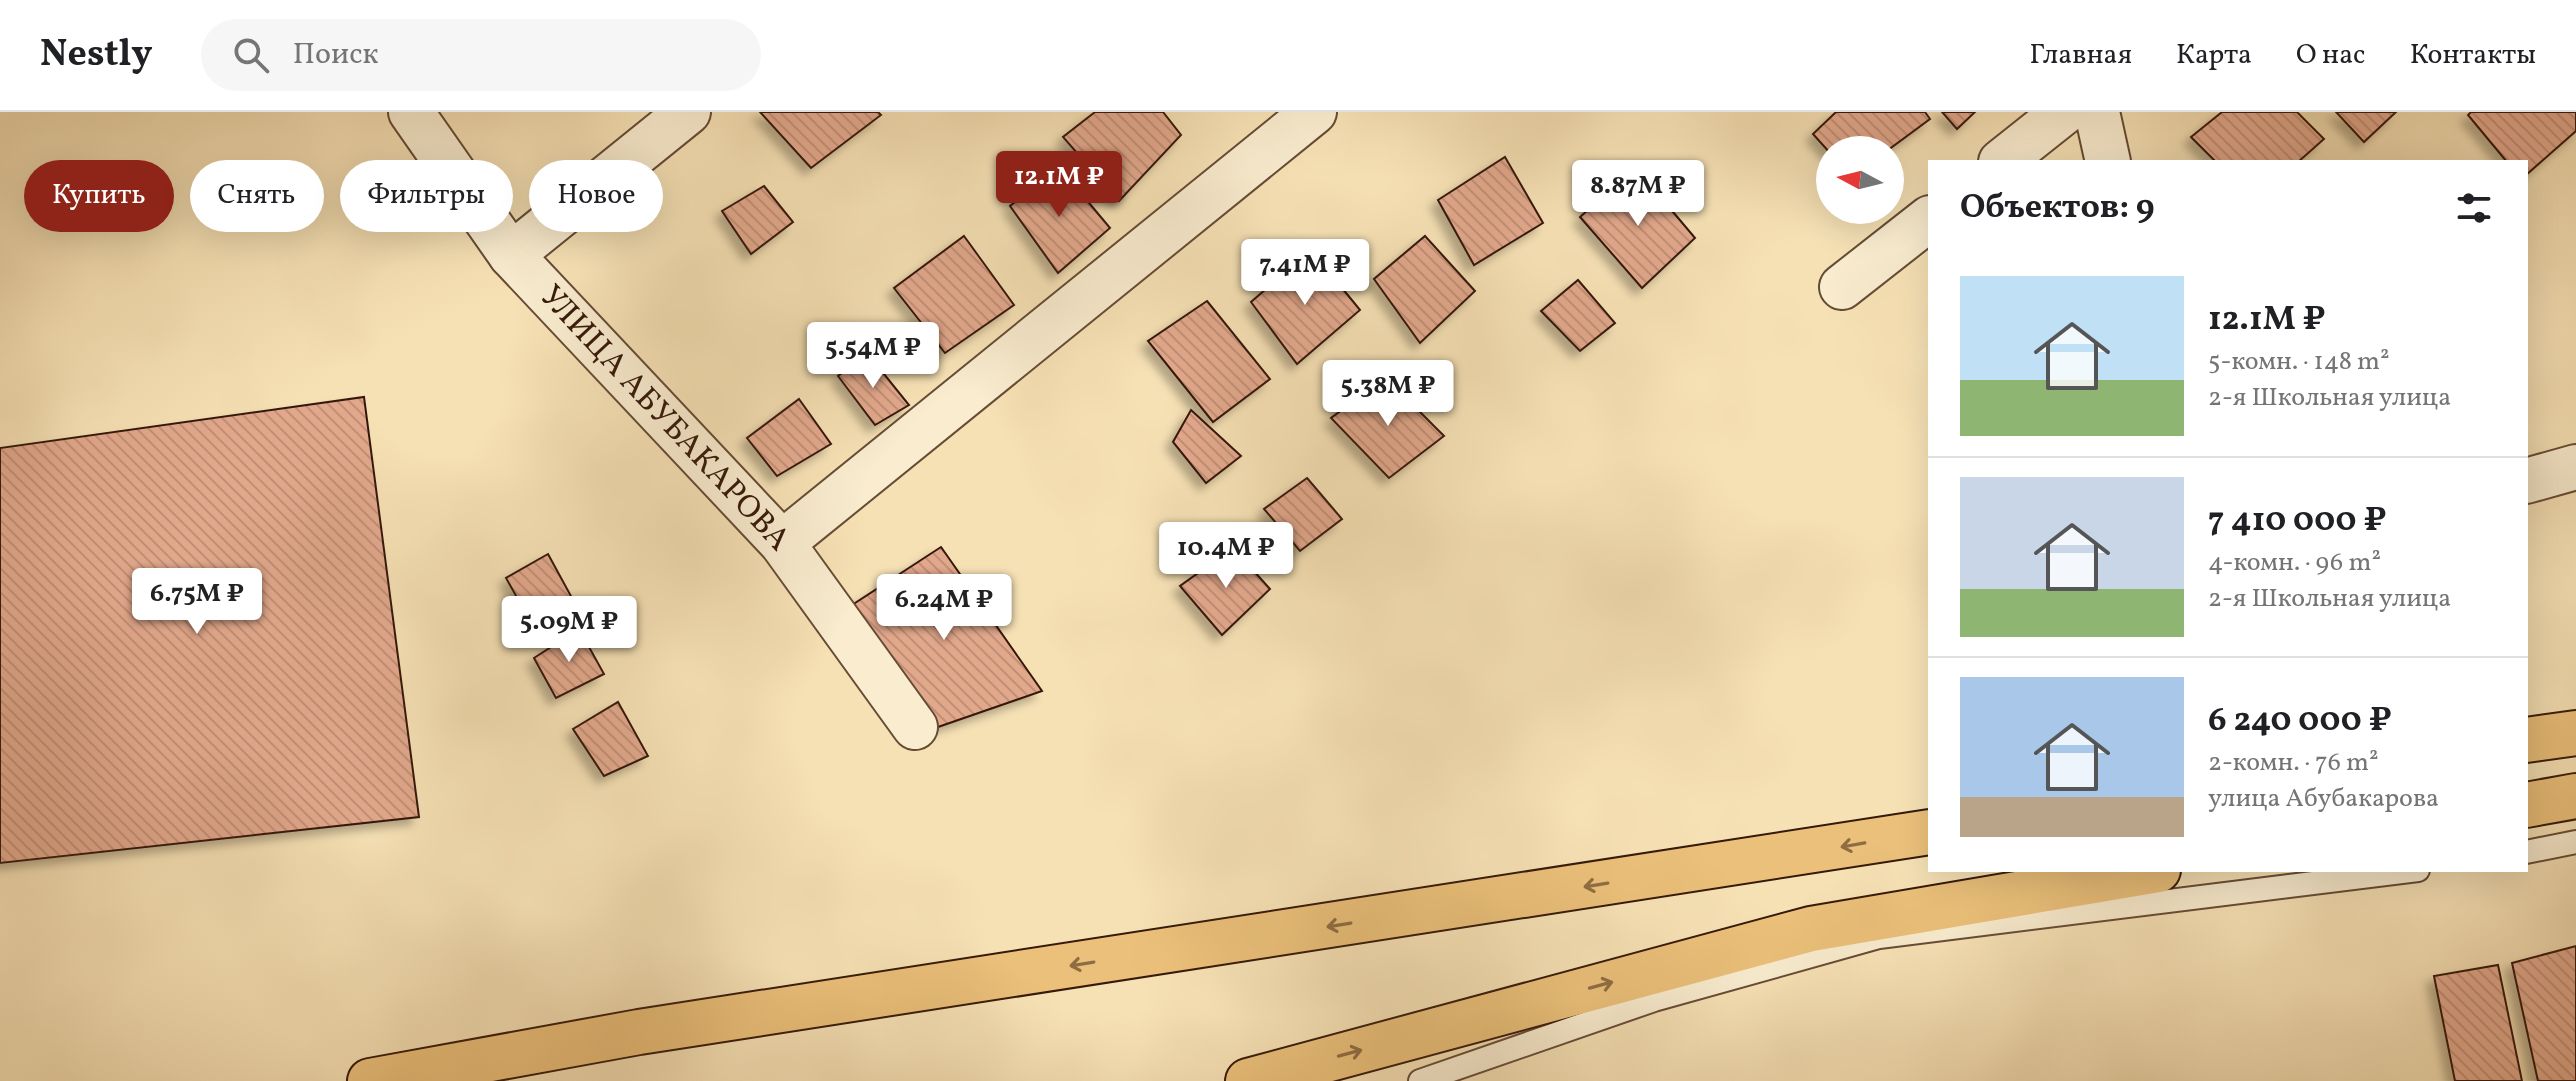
<!DOCTYPE html>
<html lang="ru">
<head>
<meta charset="utf-8">
<style>
	body { margin:0; font-family:Vollkorn,serif; background:#f6f6f6; color:#202124; height:100vh; display:flex; flex-direction:column; font-size:30px; white-space:nowrap }
	* { box-sizing:border-box; margin:0 }
	p { font-size:26px; color:#757577 }
	.icon { flex:none; width:44px; height:44px; fill:none; stroke:currentColor; stroke-width:2; stroke-linecap:round; stroke-linejoin:round }
	.map { position:relative; flex:1; overflow:hidden }
	.drawer { position:absolute; left:1928px; top:48px; width:600px; height:712px; display:flex; flex-direction:column; background:#fff; border-radius:0px; box-shadow:0 8px 32px #0002 }
	.drawer>* { flex:none }
	.hud { position:absolute; left:24px; top:48px; width:760px; height:72px; display:flex; gap:16px }
	.needle { width:52px; rotate:277deg }
	.controls { position:absolute; left:1816px; top:24px; display:grid; gap:16px }
	.controls a { display:grid; place-items:center; width:88px; height:88px; border-radius:50%; background:#fff; box-shadow:0 8px 32px #0002; font-size:40px }
	.price { position:absolute; translate:-50% -68px; padding:0 18px; border-radius:8px; background:#fff; color:#222; font-size:26px; line-height:52px; filter:drop-shadow(0 2px 4px #0008) }
	.price::after { content:''; position:absolute; left:50%; top:48px; width:24px; height:18px; margin-left:-12px; background:inherit; clip-path:polygon(0 0,100% 0,50% 100%) }
	.price.active { background:#8f2418; color:#fff }
	ul { padding:0; list-style:none }
	li { display:flex; align-items:center; gap:24px; height:200px; padding:0 32px }
	li+li { border-top:2px solid #e0e0e0 }
	li span { display:grid; place-items:center; flex:none; width:224px; height:160px; border-radius:0px; color:#555 }
	li>.icon { margin-inline-start:auto }
	span .icon { width:96px; height:96px; fill:#fffc; stroke-width:1 }
	li b { font-size:34px }
	h2 { display:flex; justify-content:space-between; align-items:center; height:96px; padding:0 32px; font-size:34px }
	.chip { padding:0 28px; border-radius:36px; background:#fff; box-shadow:0 8px 32px #0002; font-size:28px; line-height:72px }
	.chip.active { background:#8f2418; color:#fff }
	header { display:flex; align-items:center; gap:48px; box-sizing:border-box; height:112px; padding:0 40px; background:#fff; border-bottom:2px solid #e0e0e0 }
	header strong { font-size:38px }
	nav { display:flex; gap:44px; margin-inline-start:auto; font-size:28px }
	.search { width:560px; height:72px; background:#f6f6f6; display:flex; align-items:center; gap:20px; box-sizing:border-box; padding:0 28px; border-radius:44px; color:#757577; font-size:30px }
	.map>svg:first-child { display:block }
	.building { fill:url(#building-back-hatch); stroke:#36190a; stroke-width:2; filter:url(#shadow) }
	.lines { fill:none; stroke-linecap:round; stroke-linejoin:round }
	.service-casing { stroke:#664b35; stroke-width:26 }
	.minor-casing { stroke:#664b35; stroke-width:48 }
	.primary-casing { stroke:#36190a; stroke-width:48 }
	.service { stroke:#f9eccf; stroke-width:22 }
	.minor { stroke:#f9eccf; stroke-width:44 }
	.primary { stroke:#ebc07a; stroke-width:44 }
	.oneway { stroke:#906c42 }
	.labels { text-anchor:middle; dominant-baseline:central; stroke-width:7; stroke-linejoin:round; paint-order:stroke }
	.street-label { font-size:32px; fill:#36190a; stroke:#f9eccf }
</style>
</head>
<body>
<header>
<strong>Nestly</strong>
<div class="search"><svg class="icon" aria-label="search" viewBox="0 0 24 24"><circle cx="10" cy="10" r="6"/><path d="M15 15l6 6"/></svg>Поиск</div>
<nav><a>Главная</a><a>Карта</a><a>О нас</a><a>Контакты</a></nav>
</header>
<div class="map">
<svg width="2576" height="969" viewBox="0 0 2576 969">
	<defs>
		<pattern id="building-back-hatch" width="6" height="6" patternUnits="userSpaceOnUse" patternTransform="scale(2)"><rect width="6" height="6" fill="#e2a88c"/><path d="M-1 5l2 2M0 0l6 6M5-1l2 2" fill="none" stroke="#c29077"/></pattern>
		<filter id="shadow"><feDropShadow dx="-7" dy="7" stdDeviation="4" flood-color="#0004"/></filter>
	</defs>
	<rect width="100%" height="100%" fill="#f6e1b5"/>
	<filter id="stains"><feTurbulence type="fractalNoise" baseFrequency=".0025" numOctaves="4"/><feColorMatrix values="0 0 0 0 .2 0 0 0 0 .09 0 0 0 0 .02 0 0 0 .5 -.17"/></filter>
	<radialGradient id="worn" r=".72"><stop offset=".6" stop-color="#630" stop-opacity="0"/><stop offset="1" stop-color="#630" stop-opacity=".3"/></radialGradient>
	<g class="building">
		<path d="M 760,0 L 878,0 L 881,3 L 811,56 Z"/>
		<path d="M 1095,0 L 1163,0 L 1181,23 L 1119,89 L 1063,25 Z"/>
		<path d="M 1836,0 L 1925,0 L 1930,7 L 1888,38 L 1830,41 L 1813,22 Z"/>
		<path d="M 1942,0 L 1975,0 L 1957,17 Z"/>
		<path d="M 2222,0 L 2297,0 L 2324,27 L 2298,50 L 2216,50 L 2191,25 Z"/>
		<path d="M 2336,0 L 2396,0 L 2364,30 Z"/>
		<path d="M 2471,0 L 2576,0 L 2576,19 L 2526,63 L 2526,50 L 2507,50 L 2468,3 Z"/>
		<path d="M 1505,45 L 1543,111 L 1474,153 L 1438,88 Z"/>
		<path d="M 1059,55 L 1110,116 L 1058,161 L 1010,94 Z"/>
		<path d="M 1636,56 L 1695,126 L 1642,176 L 1580,105 Z"/>
		<path d="M 764,74 L 793,110 L 751,142 L 722,99 Z"/>
		<path d="M 964,124 L 1014,193 L 945,241 L 894,176 Z"/>
		<path d="M 1425,124 L 1475,179 L 1420,231 L 1374,167 Z"/>
		<path d="M 1311,138 L 1360,198 L 1297,252 L 1251,190 Z"/>
		<path d="M 1578,168 L 1615,211 L 1580,239 L 1541,199 Z"/>
		<path d="M 1207,189 L 1270,267 L 1213,310 L 1148,229 Z"/>
		<path d="M 867,241 L 909,293 L 875,313 L 838,264 Z"/>
		<path d="M 1386,266 L 1444,324 L 1389,366 L 1331,306 Z"/>
		<path d="M 364,285 L 419,705 L 0,751 L 0,336 Z"/>
		<path d="M 799,287 L 831,332 L 777,364 L 747,326 Z"/>
		<path d="M 1191,298 L 1241,344 L 1206,371 L 1173,330 Z"/>
		<path d="M 1307,366 L 1342,407 L 1300,439 L 1264,397 Z"/>
		<path d="M 941,435 L 1042,579 L 938,615 L 849,495 Z"/>
		<path d="M 1233,436 L 1270,477 L 1222,523 L 1180,474 Z"/>
		<path d="M 548,442 L 572,486 L 529,507 L 506,466 Z"/>
		<path d="M 579,517 L 604,562 L 556,586 L 534,546 Z"/>
		<path d="M 618,590 L 648,644 L 604,664 L 573,617 Z"/>
		<path d="M 2576,834 L 2576,969 L 2538,969 L 2512,851 Z"/>
		<path d="M 2498,853 L 2522,969 L 2455,969 L 2434,864 Z"/>
	</g>
	<g class="lines">
		<g class="service-casing">
			<g id="service">
				<path d="M 2526,740 L 2576,730"/>
				<path d="M 1420,969 L 1654,888 L 1879,825 L 2418,758"/>
			</g>
		</g>
		<g class="minor-casing">
			<g id="minor">
				<path d="M 411,0 L 511,143 L 782,431 L 915,615"/>
				<path d="M 2097,0 L 2108,50"/>
				<path d="M 2001,50 L 2064,0"/>
				<path d="M 511,143 L 688,0"/>
				<path d="M 1842,175 L 1930,106"/>
				<path d="M 2526,369 L 2576,355"/>
				<path d="M 782,431 L 1314,0"/>
			</g>
		</g>
		<g class="primary-casing">
			<g id="primary">
				<path d="M 2526,628 L 2576,621"/>
				<path d="M 2526,693 L 2576,684"/>
				<path d="M 370,969 L 639,920 L 1930,720"/>
				<path d="M 1248,969 L 1811,817 L 2158,758"/>
			</g>
		</g>
		<use href="#service" class="service"/>
		<use href="#minor" class="minor"/>
		<use href="#primary" class="primary"/>
	</g>
	<defs><path id="oneway-shaft" d="M-6 0H5M1.5-3L5.5 0L1.5 3" fill="none" stroke-width="1.6" stroke-linecap="round" stroke-linejoin="round" transform="scale(2)"/></defs>
	<g class="oneway">
		<use href="#oneway-shaft" transform="translate(1853 733) rotate(170)"/>
		<use href="#oneway-shaft" transform="translate(1596 773) rotate(171)"/>
		<use href="#oneway-shaft" transform="translate(1339 813) rotate(171)"/>
		<use href="#oneway-shaft" transform="translate(1082 852) rotate(171)"/>
		<use href="#oneway-shaft" transform="translate(1601 873) rotate(-15)"/>
		<use href="#oneway-shaft" transform="translate(1350 941) rotate(-15)"/>
	</g>
	<g class="labels">
		<g class="street-label">
			<text transform="translate(664 307) rotate(47)">УЛИЦА АБУБАКАРОВА</text>
		</g>
	</g>
	<rect width="100%" height="100%" filter="url(#stains)"/>
	<rect width="100%" height="100%" fill="url(#worn)"/>
</svg>
<div class="controls">
<a><svg class="needle" viewBox="-14 -14 28 28"><path d="M0-13l5 13h-10z" fill="#e53935"/><path d="M0 13l5-13h-10z" fill="#757577"/></svg></a>
</div>
<b class="price active" style="left:1059px;top:107px">12.1M ₽</b>
<b class="price" style="left:1638px;top:116px">8.87M ₽</b>
<b class="price" style="left:1305px;top:195px">7.41M ₽</b>
<b class="price" style="left:873px;top:278px">5.54M ₽</b>
<b class="price" style="left:1388px;top:316px">5.38M ₽</b>
<b class="price" style="left:1226px;top:478px">10.4M ₽</b>
<b class="price" style="left:197px;top:524px">6.75M ₽</b>
<b class="price" style="left:944px;top:530px">6.24M ₽</b>
<b class="price" style="left:569px;top:552px">5.09M ₽</b>
<div class="hud">
<a class="chip active">Купить</a>
<a class="chip">Снять</a>
<a class="chip">Фильтры</a>
<a class="chip">Новое</a>
</div>
<section class="drawer">
<h2>Объектов: 9<svg class="icon" aria-label="filters" viewBox="0 0 24 24"><path d="M4 7h16M4 17h16"/><circle cx="9" cy="7" r="2"/><circle cx="15" cy="17" r="2"/></svg></h2>
<ul>
<li><span style="background:linear-gradient(#bfe0f5 65%,#8fb573 0)"><svg class="icon" aria-label="home" viewBox="0 0 24 24"><path d="M3 11l9-7 9 7M6 9v11h12V9"/></svg></span><div><b>12.1M ₽</b><p>5-комн. · 148 m²</p><p>2-я Школьная улица</p></div></li>
<li><span style="background:linear-gradient(#c9d6e8 70%,#8fb573 0)"><svg class="icon" aria-label="home" viewBox="0 0 24 24"><path d="M3 11l9-7 9 7M6 9v11h12V9"/></svg></span><div><b>7 410 000 ₽</b><p>4-комн. · 96 m²</p><p>2-я Школьная улица</p></div></li>
<li><span style="background:linear-gradient(#a9c7e8 75%,#b9a48a 0)"><svg class="icon" aria-label="home" viewBox="0 0 24 24"><path d="M3 11l9-7 9 7M6 9v11h12V9"/></svg></span><div><b>6 240 000 ₽</b><p>2-комн. · 76 m²</p><p>улица Абубакарова</p></div></li>
</ul>
</section>
</div>
</body>
</html>
